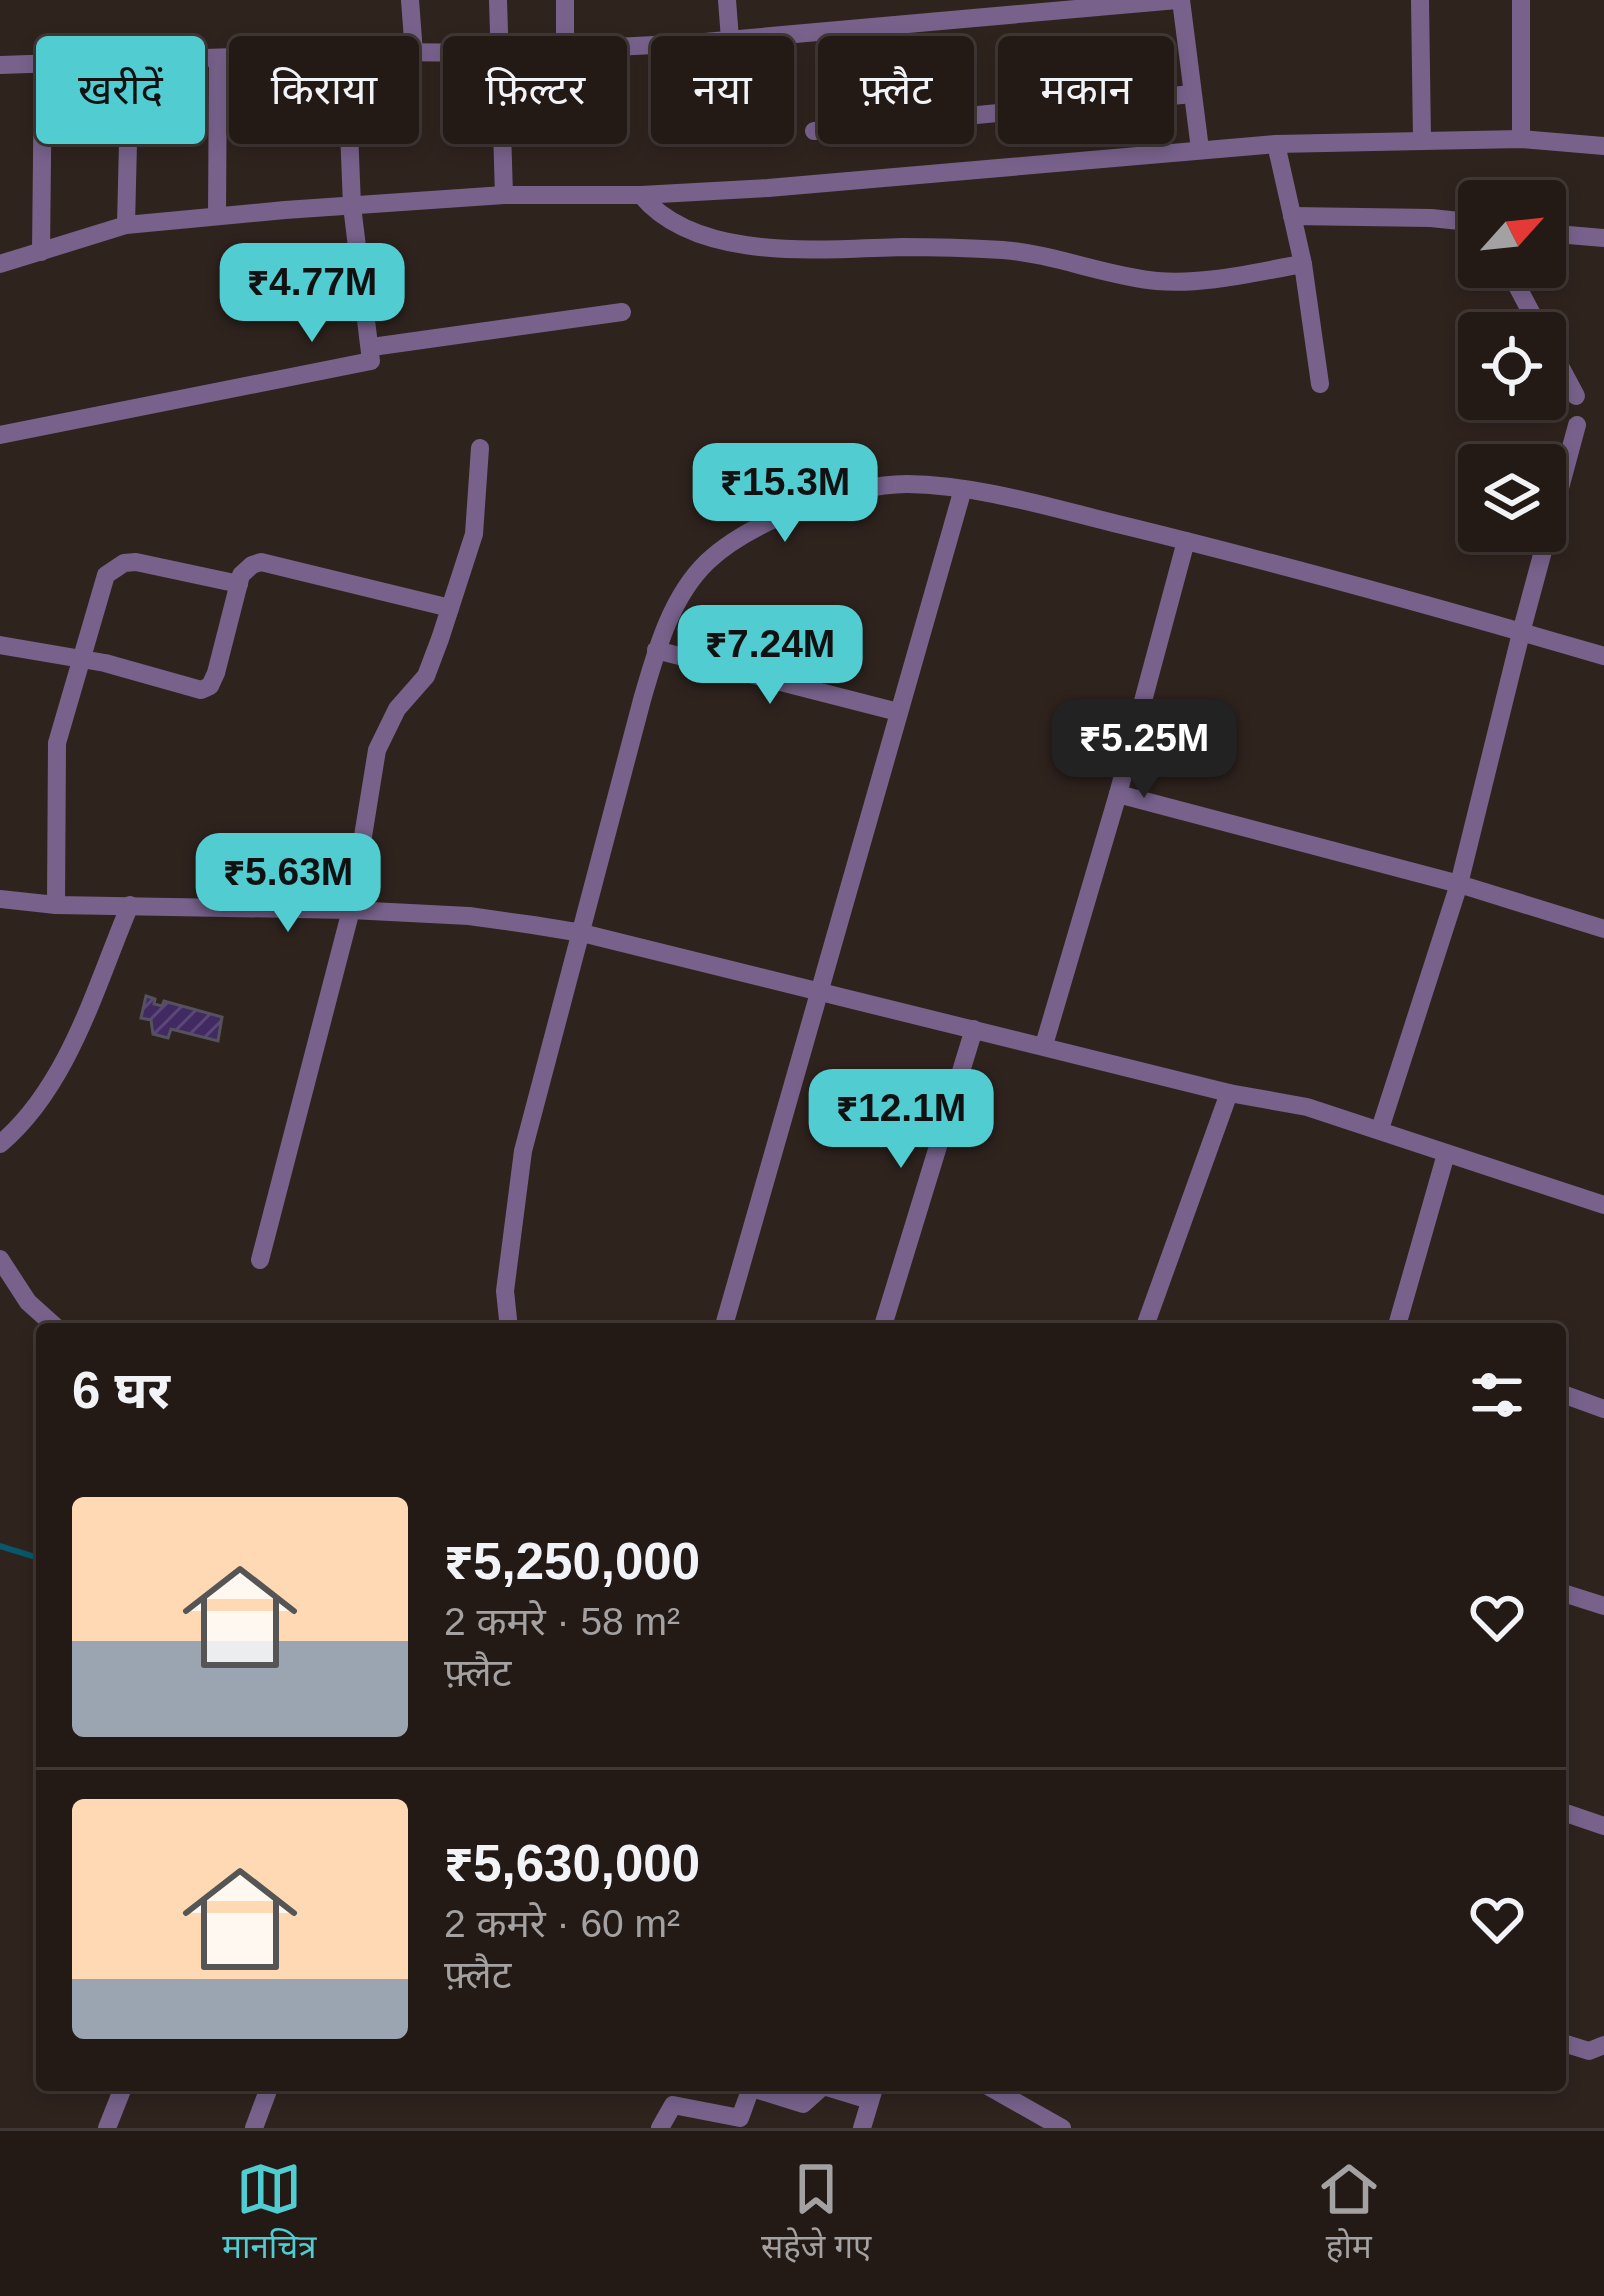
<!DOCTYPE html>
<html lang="hi">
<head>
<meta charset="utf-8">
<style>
	body { margin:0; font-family:Arial,"Noto Sans Devanagari",sans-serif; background:#2f2723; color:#f1f3f6; height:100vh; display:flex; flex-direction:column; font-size:45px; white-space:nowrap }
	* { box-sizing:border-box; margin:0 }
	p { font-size:39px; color:#a3a1a1 }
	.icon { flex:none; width:66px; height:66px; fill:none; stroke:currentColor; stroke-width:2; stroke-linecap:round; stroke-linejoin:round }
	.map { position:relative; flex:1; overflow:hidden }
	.drawer { position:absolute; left:36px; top:1323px; width:1530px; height:768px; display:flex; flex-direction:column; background:#231a16; border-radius:12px; box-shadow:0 6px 18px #0003,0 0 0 3px #403835 }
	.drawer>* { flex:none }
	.guide { position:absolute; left:36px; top:36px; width:1533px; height:108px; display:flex; gap:24px }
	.needle { width:78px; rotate:63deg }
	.fabs { position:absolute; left:1458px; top:180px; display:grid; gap:24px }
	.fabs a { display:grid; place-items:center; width:108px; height:108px; border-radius:12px; background:#231a16; box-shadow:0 6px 18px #0003,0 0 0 3px #403835; font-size:60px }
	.price { position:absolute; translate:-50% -102px; padding:0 27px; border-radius:24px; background:#51ccd1; color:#111; font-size:39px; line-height:78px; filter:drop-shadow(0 3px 6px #0008) }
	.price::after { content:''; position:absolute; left:50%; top:72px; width:36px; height:27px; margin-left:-18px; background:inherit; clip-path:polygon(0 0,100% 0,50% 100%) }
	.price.active { background:#222; color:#fff }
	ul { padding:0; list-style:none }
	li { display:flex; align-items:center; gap:36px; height:300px; padding:0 36px }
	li+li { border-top:3px solid #403835 }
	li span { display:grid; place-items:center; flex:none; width:336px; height:240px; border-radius:12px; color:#555 }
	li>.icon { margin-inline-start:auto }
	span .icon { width:144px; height:144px; fill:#fffc; stroke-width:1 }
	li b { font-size:51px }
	h2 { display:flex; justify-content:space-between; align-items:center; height:144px; padding:0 36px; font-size:51px }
	.pill { padding:0 42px; border-radius:12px; background:#231a16; box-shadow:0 6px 18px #0003,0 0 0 3px #403835; font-size:42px; line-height:108px }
	.pill.active { background:#51ccd1; color:#111 }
	.tabs { display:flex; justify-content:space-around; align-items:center; height:168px; border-top:3px solid #403835; background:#231a16; font-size:33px; color:#a3a1a1 }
	.tabs a { display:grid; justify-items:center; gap:6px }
	.tabs .active { color:#51ccd1 }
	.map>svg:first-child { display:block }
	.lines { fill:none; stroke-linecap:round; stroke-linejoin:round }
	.stream { stroke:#07586b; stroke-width:6 }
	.building { fill:url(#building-hatch); stroke:#55525e; stroke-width:3 }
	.street { stroke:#78628c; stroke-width:18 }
</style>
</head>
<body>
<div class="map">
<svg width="1604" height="2128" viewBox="0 0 1604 2128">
	<defs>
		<pattern id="building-hatch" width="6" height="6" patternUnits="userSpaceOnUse" patternTransform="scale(3)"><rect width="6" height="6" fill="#402a61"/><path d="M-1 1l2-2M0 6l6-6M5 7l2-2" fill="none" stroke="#5b4877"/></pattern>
	</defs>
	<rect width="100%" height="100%" fill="#2f231e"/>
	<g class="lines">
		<path class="stream" d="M 0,1546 L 42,1559"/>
	</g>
	<path class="building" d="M 146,996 L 155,999 L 154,1004 L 162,1006 L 164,1001 L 222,1017 L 218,1041 L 171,1029 L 168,1038 L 153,1034 L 151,1020 L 141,1018 Z"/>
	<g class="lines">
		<g class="street">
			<path d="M 410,0 L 414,53"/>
			<path d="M 498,0 L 504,195"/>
			<path d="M 727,0 L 730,39"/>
			<path d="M 1181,0 L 1200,149"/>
			<path d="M 1420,0 L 1422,140"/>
			<path d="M 1521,0 L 1521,139"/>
			<path d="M 565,49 L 565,0"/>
			<path d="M 0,65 L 382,52 L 500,53 L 693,43 L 1177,0"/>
			<path d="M 814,131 L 1192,94"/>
			<path d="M 1276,144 L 1303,264 L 1320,384"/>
			<path d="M 641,195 C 697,263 823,249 902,247 C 936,247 970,248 1003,250 C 1055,254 1105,276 1157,281 C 1206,285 1255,272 1303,264"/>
			<path d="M 217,216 L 218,58"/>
			<path d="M 1292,216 L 1431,218 L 1479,223"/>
			<path d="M 126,225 L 130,60"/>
			<path d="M 1545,233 L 1604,238"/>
			<path d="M 41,252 L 43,65"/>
			<path d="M 0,264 L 126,225 L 285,210 L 504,195 L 641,195 L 768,188 L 1276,144 L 1521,139 L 1604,146"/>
			<path d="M 1507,267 L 1542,333"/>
			<path d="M 1545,338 L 1576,396"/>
			<path d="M 372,347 L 622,312"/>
			<path d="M 0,435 L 371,361 L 352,206 L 346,54"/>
			<path d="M 0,645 L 105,663 L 201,690 L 210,686 L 216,673 L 241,575 L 252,565 L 261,562 L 450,608"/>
			<path d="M 656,650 L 898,712"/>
			<path d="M 1118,794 L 1459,884 L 1604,929"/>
			<path d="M 0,899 L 56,905 L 351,910 L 469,916 L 533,925 L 582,933 L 1229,1093 L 1307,1107 L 1604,1205"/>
			<path d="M 56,905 L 57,743 L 106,575 L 124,563 L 136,562 L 239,584"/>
			<path d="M 1044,1045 L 1118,794 L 1186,541"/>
			<path d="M 1380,1129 L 1459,884 L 1522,629 L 1577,425"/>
			<path d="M 0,1144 C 69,1086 96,985 130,905"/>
			<path d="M 0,1259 L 28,1302 L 58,1329"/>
			<path d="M 260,1260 L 351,910 L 377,750 L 397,709 L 426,676 L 440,639 L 474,534 L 480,448"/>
			<path d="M 509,1329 L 505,1291 L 523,1151 L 642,700 C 656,652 670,598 707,562 C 750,521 849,484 907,484 C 982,485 1058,510 1130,527 C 1289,566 1447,610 1604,656"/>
			<path d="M 723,1329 L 963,489"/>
			<path d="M 882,1329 L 974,1029"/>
			<path d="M 1144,1329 L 1229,1093"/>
			<path d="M 1396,1329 L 1446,1154"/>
			<path d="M 1560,1393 L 1604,1409"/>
			<path d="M 1560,1592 L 1604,1606"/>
			<path d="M 1560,1811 L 1604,1826"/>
			<path d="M 1560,2042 L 1589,2051 L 1604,2045"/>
			<path d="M 986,2085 L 1062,2128"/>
			<path d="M 752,2088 L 803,2104 L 823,2086 L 869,2100"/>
			<path d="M 107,2128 L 124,2085"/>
			<path d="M 254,2128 L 270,2085"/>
			<path d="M 660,2128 L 673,2105 L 740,2118 L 752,2085"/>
			<path d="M 862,2128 L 875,2085"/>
		</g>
	</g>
</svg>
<div class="fabs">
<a><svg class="needle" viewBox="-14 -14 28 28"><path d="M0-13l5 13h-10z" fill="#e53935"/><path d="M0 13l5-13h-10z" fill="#a3a1a1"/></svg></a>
<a><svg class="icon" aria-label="locate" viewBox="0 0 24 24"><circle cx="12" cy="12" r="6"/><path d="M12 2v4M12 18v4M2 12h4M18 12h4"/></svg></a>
<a><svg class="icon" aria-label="layers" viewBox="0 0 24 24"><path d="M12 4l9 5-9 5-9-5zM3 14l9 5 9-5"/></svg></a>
</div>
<b class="price" style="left:312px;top:345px">₹4.77M</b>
<b class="price" style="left:785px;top:545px">₹15.3M</b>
<b class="price" style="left:770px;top:707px">₹7.24M</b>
<b class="price active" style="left:1144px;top:801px">₹5.25M</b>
<b class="price" style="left:288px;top:935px">₹5.63M</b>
<b class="price" style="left:901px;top:1171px">₹12.1M</b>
<div class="guide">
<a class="pill active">खरीदें</a>
<a class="pill">किराया</a>
<a class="pill">फ़िल्टर</a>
<a class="pill">नया</a>
<a class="pill">फ़्लैट</a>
<a class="pill">मकान</a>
</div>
<section class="drawer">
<h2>6 घर<svg class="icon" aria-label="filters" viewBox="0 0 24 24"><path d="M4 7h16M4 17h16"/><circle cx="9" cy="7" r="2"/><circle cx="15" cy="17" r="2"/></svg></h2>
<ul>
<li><span style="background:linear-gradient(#ffd9b3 60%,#9aa5b1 0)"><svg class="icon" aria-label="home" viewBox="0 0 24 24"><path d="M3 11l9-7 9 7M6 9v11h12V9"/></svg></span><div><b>₹5,250,000</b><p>2 कमरे · 58 m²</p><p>फ़्लैट</p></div><svg class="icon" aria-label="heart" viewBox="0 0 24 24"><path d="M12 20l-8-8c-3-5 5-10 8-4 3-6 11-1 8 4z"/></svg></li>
<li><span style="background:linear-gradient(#ffd9b3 75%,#9aa5b1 0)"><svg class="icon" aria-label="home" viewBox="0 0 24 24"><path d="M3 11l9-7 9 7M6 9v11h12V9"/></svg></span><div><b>₹5,630,000</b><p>2 कमरे · 60 m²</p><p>फ़्लैट</p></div><svg class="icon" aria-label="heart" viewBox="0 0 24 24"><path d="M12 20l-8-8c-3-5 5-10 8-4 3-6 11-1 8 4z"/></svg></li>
</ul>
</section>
</div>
<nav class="tabs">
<a class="active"><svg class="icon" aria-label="map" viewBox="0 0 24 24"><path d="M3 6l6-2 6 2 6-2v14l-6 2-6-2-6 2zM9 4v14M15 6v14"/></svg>मानचित्र</a>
<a><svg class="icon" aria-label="saved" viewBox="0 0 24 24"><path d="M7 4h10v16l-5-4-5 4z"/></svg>सहेजे गए</a>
<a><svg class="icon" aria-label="home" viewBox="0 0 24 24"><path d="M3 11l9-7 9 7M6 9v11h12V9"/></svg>होम</a>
</nav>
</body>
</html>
